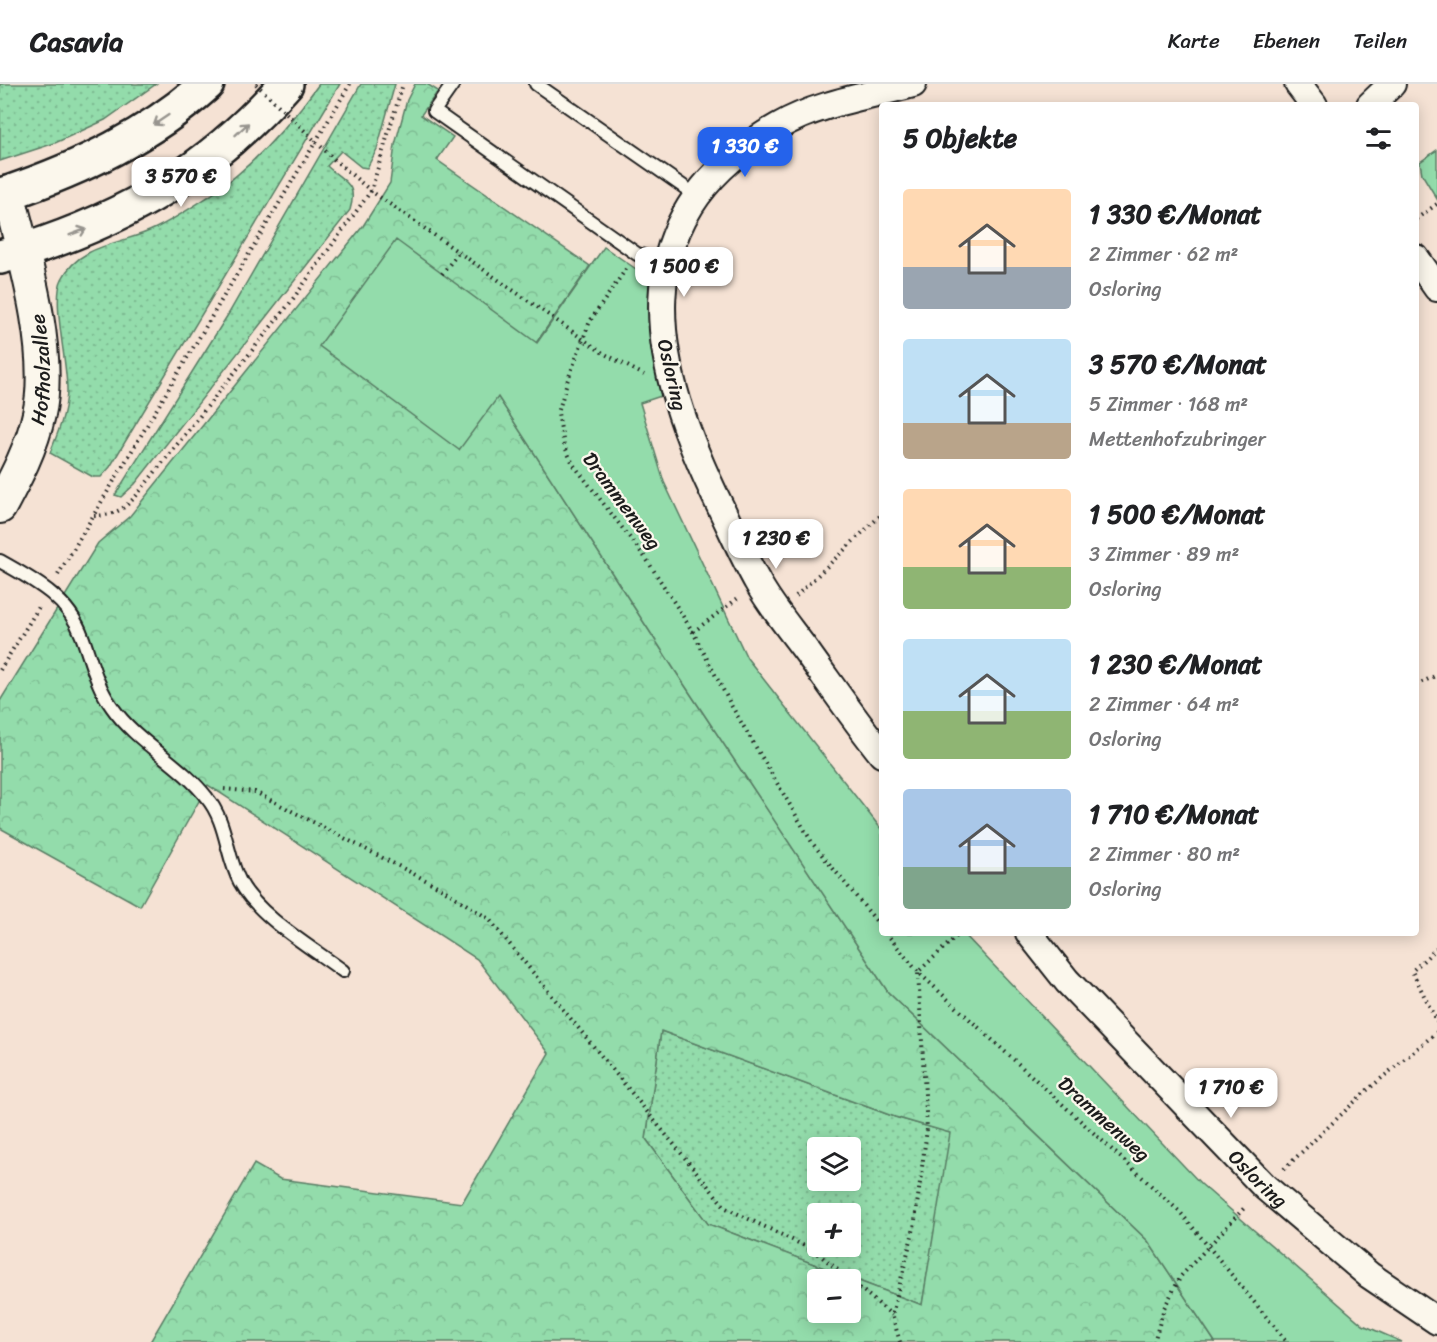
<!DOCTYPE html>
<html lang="de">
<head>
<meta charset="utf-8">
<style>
	body { margin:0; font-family:Sriracha,sans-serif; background:#f6f6f6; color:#202124; height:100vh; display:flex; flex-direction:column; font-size:22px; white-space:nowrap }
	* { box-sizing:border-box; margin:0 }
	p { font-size:20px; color:#757577 }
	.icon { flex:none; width:33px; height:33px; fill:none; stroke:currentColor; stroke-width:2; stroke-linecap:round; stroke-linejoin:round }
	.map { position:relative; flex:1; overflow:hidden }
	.details { position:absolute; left:879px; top:18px; width:540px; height:834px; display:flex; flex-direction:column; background:#fff; border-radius:6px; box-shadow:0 3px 15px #0003 }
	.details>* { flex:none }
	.fabs { position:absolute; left:807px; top:1053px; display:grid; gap:12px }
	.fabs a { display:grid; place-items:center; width:54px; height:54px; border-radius:6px; background:#fff; box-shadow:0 3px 15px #0003; font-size:30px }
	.price { position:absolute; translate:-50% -51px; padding:0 14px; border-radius:12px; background:#fff; color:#222; font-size:20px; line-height:39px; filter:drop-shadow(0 2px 3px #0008) }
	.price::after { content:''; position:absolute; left:50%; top:36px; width:18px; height:14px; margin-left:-9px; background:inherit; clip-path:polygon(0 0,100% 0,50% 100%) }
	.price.active { background:#2563eb; color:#fff }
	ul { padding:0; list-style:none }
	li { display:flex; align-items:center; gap:18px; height:150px; padding:0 24px }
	li span { display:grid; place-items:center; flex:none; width:168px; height:120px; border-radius:6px; color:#555 }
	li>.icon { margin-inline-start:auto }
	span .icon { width:72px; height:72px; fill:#fffc; stroke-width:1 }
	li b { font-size:26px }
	h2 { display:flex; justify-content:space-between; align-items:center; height:72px; padding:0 24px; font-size:26px }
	header { display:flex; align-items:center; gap:36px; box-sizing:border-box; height:84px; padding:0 30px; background:#fff; border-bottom:2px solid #e0e0e0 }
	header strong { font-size:28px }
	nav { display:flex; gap:33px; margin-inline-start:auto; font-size:21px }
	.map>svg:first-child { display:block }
	.grass { fill:url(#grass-dots); stroke:#587c64; stroke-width:1.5; fill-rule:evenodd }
	.forest { fill:url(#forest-crowns); stroke:#587c64; stroke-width:1.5; fill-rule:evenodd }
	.green { fill:#93dcab; stroke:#587c64; stroke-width:1.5 }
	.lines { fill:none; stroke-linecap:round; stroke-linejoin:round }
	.service-casing { stroke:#1c1c1c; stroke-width:16 }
	.minor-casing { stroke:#1c1c1c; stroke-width:30 }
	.tertiary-casing { stroke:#1c1c1c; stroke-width:36 }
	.secondary-casing { stroke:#1c1c1c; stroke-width:38 }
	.motorway-casing { stroke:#1c1c1c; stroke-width:38 }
	.path { stroke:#1c1c1c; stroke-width:4; stroke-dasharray:1.5 4.5; stroke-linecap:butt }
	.service { stroke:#fbf7ec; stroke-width:12 }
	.minor { stroke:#fbf7ec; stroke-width:26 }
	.tertiary { stroke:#fbf7ec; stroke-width:32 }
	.secondary { stroke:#fbf7ec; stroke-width:33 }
	.motorway { stroke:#fbf7ec; stroke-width:33 }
	.path-bridge { stroke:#1c1c1c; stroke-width:4; stroke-dasharray:1.5 4.5; stroke-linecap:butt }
	.oneway { stroke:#97948e }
	.labels { text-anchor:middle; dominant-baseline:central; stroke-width:4.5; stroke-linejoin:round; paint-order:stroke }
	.street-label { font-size:20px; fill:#1c1c1c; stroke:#fbf7ec }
</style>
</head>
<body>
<header>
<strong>Casavia</strong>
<nav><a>Karte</a><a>Ebenen</a><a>Teilen</a></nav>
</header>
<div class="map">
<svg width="1437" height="1258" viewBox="0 0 1437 1258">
	<defs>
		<pattern id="grass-dots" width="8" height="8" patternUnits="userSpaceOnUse" patternTransform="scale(1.5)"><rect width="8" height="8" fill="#93dcab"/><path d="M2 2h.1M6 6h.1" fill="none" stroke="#7ebc93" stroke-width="1.8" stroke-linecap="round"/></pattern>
		<pattern id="forest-crowns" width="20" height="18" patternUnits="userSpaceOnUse" patternTransform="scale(1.5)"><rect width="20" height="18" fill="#93dcab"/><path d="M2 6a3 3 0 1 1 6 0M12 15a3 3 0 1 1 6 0" fill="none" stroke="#7ebc93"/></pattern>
	</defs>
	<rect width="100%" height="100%" fill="#f5e2d4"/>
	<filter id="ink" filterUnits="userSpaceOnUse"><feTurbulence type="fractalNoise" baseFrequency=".0167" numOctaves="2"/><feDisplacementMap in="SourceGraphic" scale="12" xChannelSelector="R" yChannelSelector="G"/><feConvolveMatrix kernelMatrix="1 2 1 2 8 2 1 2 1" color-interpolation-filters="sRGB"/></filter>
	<g filter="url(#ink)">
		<g class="grass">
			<path d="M 0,0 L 156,0 L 105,36 L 55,59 L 0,77 Z"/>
			<path d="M 319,0 L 340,0 L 110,383 L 101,393 L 93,393 L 50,369 C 58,349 66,329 67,308 C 68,280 51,216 62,195 C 80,159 125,160 156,144 C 175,135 194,122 211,111 C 254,81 288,43 319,0 Z"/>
			<path d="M 361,0 L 395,0 L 377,65 L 367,84 L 361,83 L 341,67 L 327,82 C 345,99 358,99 350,126 L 135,400 L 121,413 L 115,411 L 229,229 Z"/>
			<path d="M 661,947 L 895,1033 L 951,1049 L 922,1221 L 708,1140 L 646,1055 ZM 818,1064 L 850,1064 L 850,1096 L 818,1096 ZM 818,1130 L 850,1130 L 850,1162 L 818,1162 Z"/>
		</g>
		<path class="forest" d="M 415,0 L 427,0 L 438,7 L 421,31 L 453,53 L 437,76 L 590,182 L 498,313 L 674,585 L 888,908 L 1148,1157 L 1215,1258 L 150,1258 L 254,1080 L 280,1095 L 462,1119 L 549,969 L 477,875 L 208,701 L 140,822 L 0,744 L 0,617 L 98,459 L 130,432 L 363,142 L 390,99 L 395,61 L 407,16 ZM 661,947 L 895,1033 L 950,1049 L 922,1221 L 708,1140 L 646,1055 ZM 818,1196 L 850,1196 L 850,1228 L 818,1228 Z"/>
		<g class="green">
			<path d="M 1437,66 L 1437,115 L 1422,90 L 1420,78 Z"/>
			<path d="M 396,156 L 537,259 L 604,163 L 652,196 C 646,236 653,273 661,312 L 640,319 L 664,398 L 747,574 L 882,746 L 882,849 L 963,849 L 1201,1100 L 1363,1241 L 1402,1258 L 1215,1258 L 1148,1157 L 888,908 L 674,585 L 498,313 L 459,366 L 319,262 Z"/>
		</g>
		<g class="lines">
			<g class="service-casing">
				<g id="service">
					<path d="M 453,0 L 434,27 L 637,170 L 666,179"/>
					<path d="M 536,0 L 697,112"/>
					<path d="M 0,477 C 33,496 68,513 82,552 C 91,576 96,601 112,623 C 137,659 180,679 207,714 C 227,738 226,772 240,798 C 259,833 311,863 343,887"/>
				</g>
			</g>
			<g class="minor-casing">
				<g id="minor">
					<path d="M 1298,0 L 1314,21"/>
					<path d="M 1370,21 L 1392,0"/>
					<path d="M 1416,174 L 1437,204"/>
					<path d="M 882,670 C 857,639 835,607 812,575 C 794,549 772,525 757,497 C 744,474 733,449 721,424 C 651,282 615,135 779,42 C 819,19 869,12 913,0"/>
					<path id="s1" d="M 1029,849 L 1067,897 L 1265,1103 L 1369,1191 L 1437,1237"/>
				</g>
			</g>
			<g class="tertiary-casing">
				<g id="tertiary">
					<path id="s2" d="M 0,423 C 16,393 32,363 39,330 C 53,268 24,171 8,109"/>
				</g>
			</g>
			<g class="secondary-casing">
				<g id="secondary">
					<path d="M 8,109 C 81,84 149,52 207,0"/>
					<path d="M 23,167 C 131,132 210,86 286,0"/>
				</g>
			</g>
			<g class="motorway-casing">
				<g id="motorway">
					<path d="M 0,111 L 8,109"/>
					<path d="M 0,173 L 23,167"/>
				</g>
			</g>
			<g class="path">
				<path d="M 338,79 L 371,107 L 603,269 L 644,291"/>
				<path d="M 1416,135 L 1437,120"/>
				<path d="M 626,185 L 590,237 L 567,298 L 558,329 L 564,361 L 573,380 L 647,476 L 693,548 L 731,621 L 813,760 L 882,844"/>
				<path d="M 442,190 L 459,168"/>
				<path d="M 94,432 C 114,431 122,427 136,412 L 290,219 L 371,107 L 403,0"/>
				<path d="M 58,491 L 350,0"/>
				<path d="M 796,512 L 882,430"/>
				<path d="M 693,548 L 738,514"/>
				<path d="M 0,586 L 39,523"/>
				<path d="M 1416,601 L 1437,591"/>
				<path d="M 224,705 L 255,708 L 441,804 L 489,835 L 726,1124 L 815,1167 L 850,1196"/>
				<path d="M 886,849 L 918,888 L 1180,1128 L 1287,1258"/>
				<path d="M 1437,864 L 1412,887 L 1437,938"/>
				<path d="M 1284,1085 L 1365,1008 L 1437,948"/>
				<path d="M 850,1196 L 892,1231"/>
				<path d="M 900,1258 L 892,1231 L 914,1144 L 927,1045 L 918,888 L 960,849"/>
				<path d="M 1154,1258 L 1164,1224 L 1181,1192 L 1246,1122"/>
			</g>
			<use href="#service" class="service"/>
			<use href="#minor" class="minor"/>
			<use href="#tertiary" class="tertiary"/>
			<use href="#secondary" class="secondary"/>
			<use href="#motorway" class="motorway"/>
			<path class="path-bridge" d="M 256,0 L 338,79"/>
		</g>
		<defs><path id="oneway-shaft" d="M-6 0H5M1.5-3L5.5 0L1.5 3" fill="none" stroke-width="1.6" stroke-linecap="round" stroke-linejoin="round" transform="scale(1.5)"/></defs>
		<g class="oneway">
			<use href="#oneway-shaft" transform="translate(161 36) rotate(146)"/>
			<use href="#oneway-shaft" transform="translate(242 45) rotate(-43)"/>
			<use href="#oneway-shaft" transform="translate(78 148) rotate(-21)"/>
		</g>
	</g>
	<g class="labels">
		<g class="street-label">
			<text stroke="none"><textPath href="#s2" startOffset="146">Hofholzallee</textPath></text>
			<text transform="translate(672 291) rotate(77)">Osloring</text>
			<text transform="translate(622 417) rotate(53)">Drammenweg</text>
			<text transform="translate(1104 1035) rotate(42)">Drammenweg</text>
			<text stroke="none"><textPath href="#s1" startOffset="336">Osloring</textPath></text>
		</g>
	</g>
</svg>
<div class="fabs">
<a><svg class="icon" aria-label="layers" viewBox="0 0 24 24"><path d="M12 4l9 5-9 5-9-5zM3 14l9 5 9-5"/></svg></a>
<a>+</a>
<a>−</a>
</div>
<b class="price active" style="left:745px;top:94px">1 330 €</b>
<b class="price" style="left:181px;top:124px">3 570 €</b>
<b class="price" style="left:684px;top:214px">1 500 €</b>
<b class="price" style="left:776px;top:486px">1 230 €</b>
<b class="price" style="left:1231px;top:1035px">1 710 €</b>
<section class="details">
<h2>5 Objekte<svg class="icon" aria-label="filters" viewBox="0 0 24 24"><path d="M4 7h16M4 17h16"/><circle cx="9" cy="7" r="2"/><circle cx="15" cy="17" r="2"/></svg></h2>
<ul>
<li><span style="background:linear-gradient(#ffd9b3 65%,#9aa5b1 0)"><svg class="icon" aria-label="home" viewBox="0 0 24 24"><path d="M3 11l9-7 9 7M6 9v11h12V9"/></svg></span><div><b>1 330 €/Monat</b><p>2 Zimmer · 62 m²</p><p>Osloring</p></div></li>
<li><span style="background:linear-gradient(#bfe0f5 70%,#b9a48a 0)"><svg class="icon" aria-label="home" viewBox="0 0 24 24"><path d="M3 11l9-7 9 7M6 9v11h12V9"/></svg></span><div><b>3 570 €/Monat</b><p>5 Zimmer · 168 m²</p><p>Mettenhofzubringer</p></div></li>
<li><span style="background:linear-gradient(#ffd9b3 65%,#8fb573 0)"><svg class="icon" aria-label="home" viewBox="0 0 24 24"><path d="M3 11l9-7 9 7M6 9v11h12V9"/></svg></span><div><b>1 500 €/Monat</b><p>3 Zimmer · 89 m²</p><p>Osloring</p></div></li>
<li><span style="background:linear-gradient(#bfe0f5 60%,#8fb573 0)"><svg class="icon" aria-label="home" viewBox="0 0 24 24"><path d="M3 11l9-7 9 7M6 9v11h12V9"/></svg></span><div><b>1 230 €/Monat</b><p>2 Zimmer · 64 m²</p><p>Osloring</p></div></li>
<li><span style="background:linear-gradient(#a9c7e8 65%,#7fa58c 0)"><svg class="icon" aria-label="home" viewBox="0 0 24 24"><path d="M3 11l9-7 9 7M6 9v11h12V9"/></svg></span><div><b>1 710 €/Monat</b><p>2 Zimmer · 80 m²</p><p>Osloring</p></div></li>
</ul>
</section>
</div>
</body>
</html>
